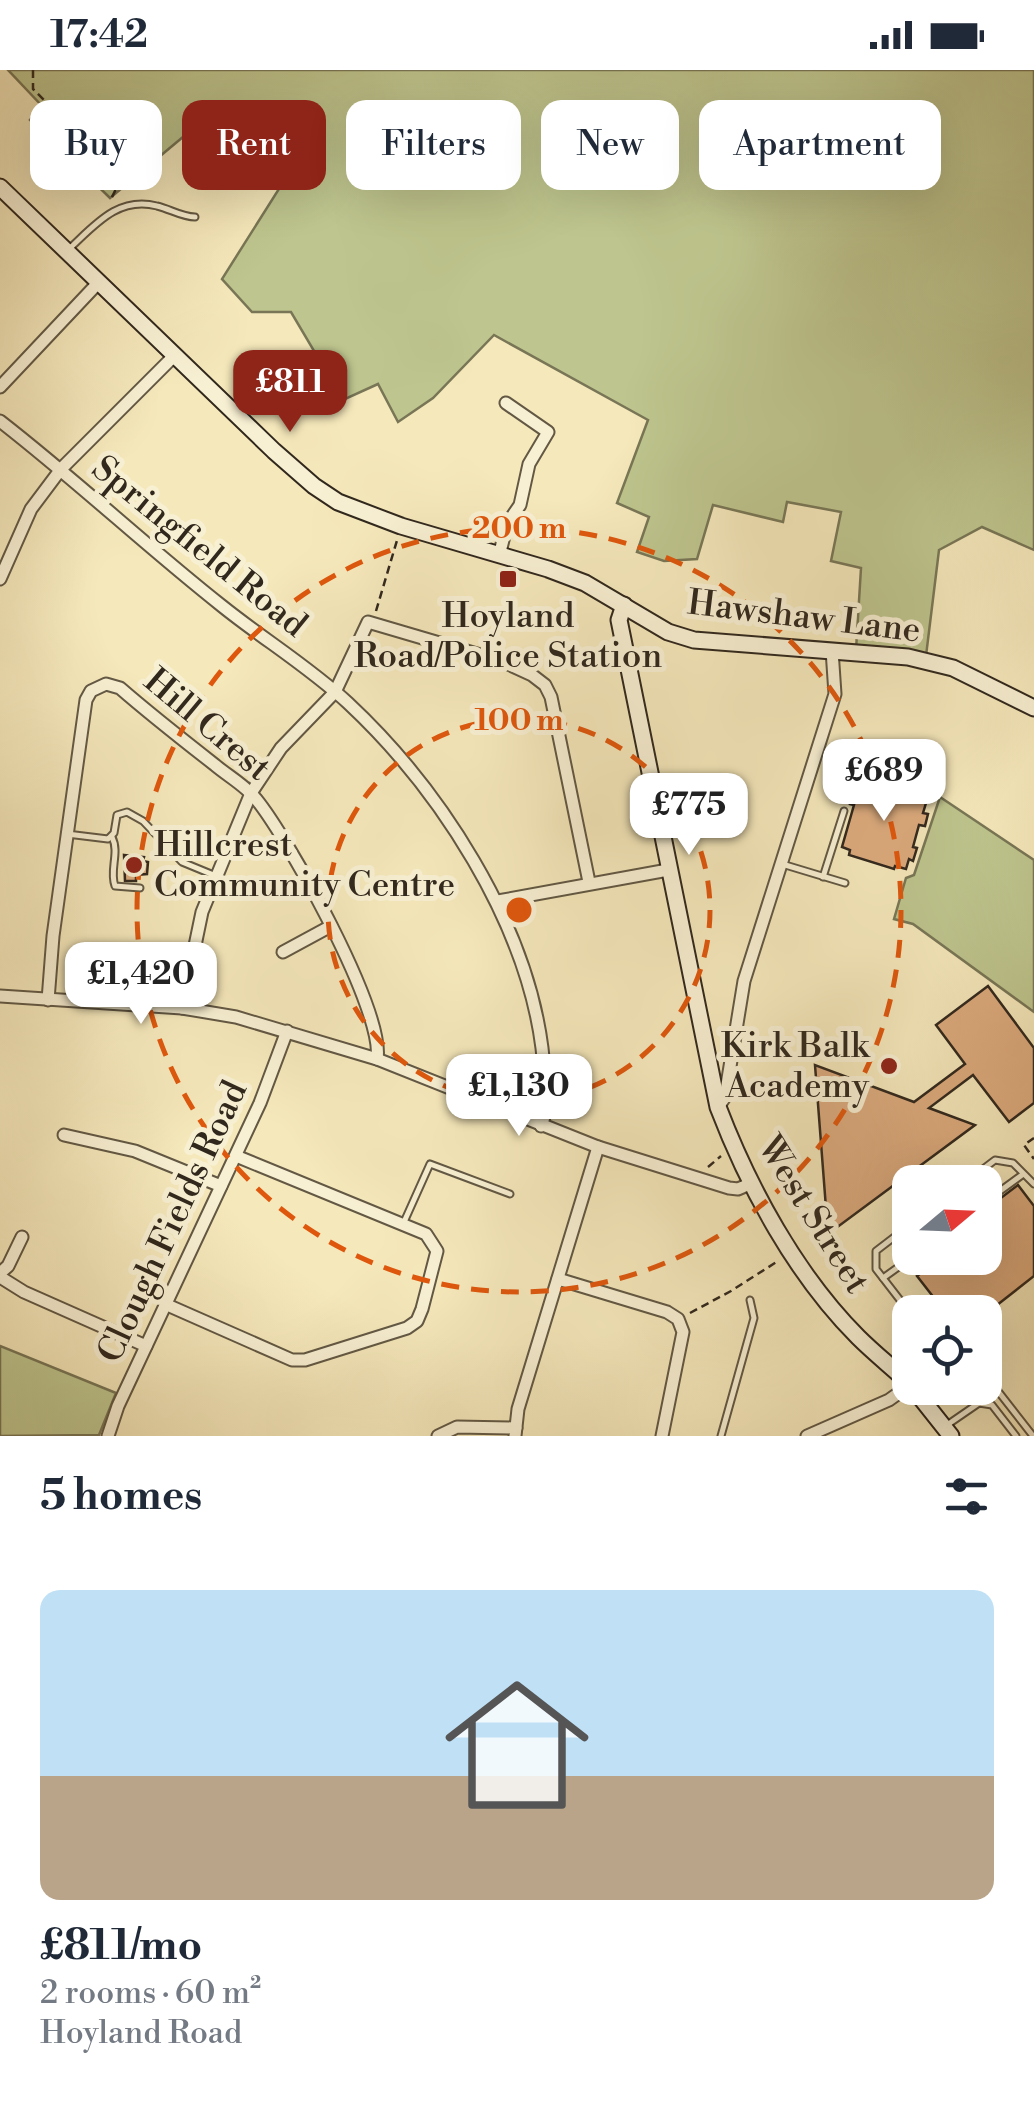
<!DOCTYPE html>
<html lang="en">
<head>
<meta charset="utf-8">
<style>
	body { margin:0; font-family:"Libre Bodoni",serif; background:#f2f2f3; color:#1f2937; height:100vh; display:flex; flex-direction:column; font-size:38px; white-space:nowrap }
	* { box-sizing:border-box; margin:0 }
	p { font-size:32px; color:#747a83 }
	.icon { flex:none; width:55px; height:55px; fill:none; stroke:currentColor; stroke-width:2; stroke-linecap:round; stroke-linejoin:round }
	.map { position:relative; height:1366px; overflow:hidden }
	.drawer { display:flex; flex-direction:column; background:#fff; flex:1 }
	.drawer>* { flex:none }
	.guide { position:absolute; left:30px; top:30px; width:975px; height:90px; display:flex; gap:20px }
	.needle { width:65px; rotate:71deg }
	.controls { position:absolute; left:892px; top:1095px; display:grid; gap:20px }
	.controls a { display:grid; place-items:center; width:110px; height:110px; border-radius:20px; background:#fff; box-shadow:0 10px 40px #0002; font-size:50px }
	.price { position:absolute; translate:-50% -85px; padding:0 22px; border-radius:20px; background:#fff; color:#222; font-size:32px; line-height:65px; filter:drop-shadow(0 2px 5px #0008) }
	.price::after { content:''; position:absolute; left:50%; top:60px; width:30px; height:22px; margin-left:-15px; background:inherit; clip-path:polygon(0 0,100% 0,50% 100%) }
	.price.selected { background:#8f2418; color:#fff }
	ul { padding:0; list-style:none }
	li { display:grid; align-content:center; gap:20px; height:530px; padding:0 40px }
	li span { display:grid; place-items:center; height:310px; border-radius:20px; color:#555 }
	li>.icon { margin-inline-start:auto }
	span .icon { width:180px; height:180px; fill:#fffc; stroke-width:1 }
	li b { font-size:42px }
	h2 { display:flex; justify-content:space-between; align-items:center; height:120px; padding:0 40px; font-size:42px }
	.chip { padding:0 35px; border-radius:20px; background:#fff; box-shadow:0 10px 40px #0002; font-size:35px; line-height:90px }
	.chip.selected { background:#8f2418; color:#fff }
	.status { display:flex; justify-content:space-between; align-items:center; height:70px; padding:0 50px; background:#fff; direction:ltr }
	.status svg { height:28px; fill:currentColor }
	.map>svg:first-child { display:block }
	.green { fill:#bec58e; stroke:#787656; stroke-width:2.5 }
	.building { fill:#dbaa7d; stroke:#31281d; stroke-width:2.5 }
	.lines { fill:none; stroke-linecap:round; stroke-linejoin:round }
	.service-casing { stroke:#625844; stroke-width:9 }
	.minor-casing { stroke:#625844; stroke-width:15 }
	.secondary-casing { stroke:#31281d; stroke-width:19 }
	.path { stroke:#31281d; stroke-width:2.5; stroke-dasharray:8 5; stroke-linecap:butt }
	.service { stroke:#f8f0d3; stroke-width:5 }
	.minor { stroke:#f8f0d3; stroke-width:11 }
	.secondary { stroke:#f8f0d3; stroke-width:15 }
	.ring { fill:none; stroke:#df570d; stroke-width:5; stroke-dasharray:18 12 }
	.poi-dot { fill:#8f2418; stroke:#f8f0d3; stroke-width:4 }
	.labels { text-anchor:middle; dominant-baseline:central; stroke-width:10; stroke-linejoin:round; paint-order:stroke }
	.street-label { font-size:35px; fill:#31281d; stroke:#f8f0d3 }
	.poi-label { font-size:35px; fill:#31281d; stroke:#f8f0d3 }
	.centre { fill:#df570d; stroke:#f8f0d3; stroke-width:5 }
	.ring-label { font-size:30px; text-anchor:middle; font-weight:bold; fill:#df570d; stroke:#f8f0d3; stroke-width:10; stroke-linejoin:round; paint-order:stroke }
</style>
</head>
<body>
<div class="status"><b>17:42</b><svg viewBox="0 0 49 12"><path d="M0 12V9h3v3zM5 12V6h3v6zM10 12V3h3v9zM15 12V0h3v12zM26 1h20v11H26zM47 4h2v5h-2z"/></svg></div>
<div class="map">
<svg width="1034" height="1366" viewBox="0 0 1034 1366">
	<rect width="100%" height="100%" fill="#f5e8bb"/>
	<filter id="stains"><feTurbulence type="fractalNoise" baseFrequency=".002" numOctaves="4"/><feColorMatrix values="0 0 0 0 .2 0 0 0 0 .09 0 0 0 0 .02 0 0 0 .5 -.17"/></filter>
	<radialGradient id="worn" r=".72"><stop offset=".6" stop-color="#630" stop-opacity="0"/><stop offset="1" stop-color="#630" stop-opacity=".3"/></radialGradient>
	<g class="green">
		<path d="M 8,0 L 1034,0 L 1034,480 L 982,457 L 939,480 L 926,586 L 856,580 L 861,498 L 831,491 L 841,442 L 787,432 L 783,452 L 713,435 L 697,489 L 664,491 L 637,482 L 649,447 L 617,433 L 648,350 L 494,265 L 433,328 L 398,352 L 378,314 L 343,330 L 291,242 L 252,242 L 222,209 L 284,111 L 214,41 L 110,128 L 30,50 L 42,36 Z"/>
		<path d="M 940,727 L 1034,790 L 1034,942 L 913,854 L 894,849 L 906,808 L 914,805 Z"/>
		<path d="M 0,1276 L 116,1323 L 99,1365 L 0,1366 Z"/>
	</g>
	<g class="building">
		<path d="M 866,706 L 917,725 L 916,730 L 926,733 L 923,743 L 928,744 L 925,756 L 919,755 L 913,777 L 917,778 L 913,791 L 909,789 L 906,799 L 895,796 L 894,799 L 849,785 L 850,780 L 842,777 L 854,735 L 850,734 L 856,713 L 864,713 Z"/>
		<path d="M 124,785 L 144,787 L 143,791 L 148,792 L 147,804 L 136,805 L 136,811 L 125,811 Z"/>
		<path d="M 988,916 L 1034,978 L 1034,1033 L 1009,1052 L 973,1005 L 929,1038 L 975,1055 L 828,1164 L 815,995 L 914,1032 L 965,994 L 936,955 Z"/>
		<path d="M 1018,1115 L 1034,1136 L 1034,1206 L 992,1239 L 984,1229 L 966,1242 L 945,1242 L 917,1206 L 942,1188 L 985,1188 L 985,1161 L 999,1150 L 989,1137 Z"/>
	</g>
	<g class="lines">
		<g class="service-casing">
			<g id="service">
				<path d="M 69,179 C 95,155 118,126 157,136 C 170,139 182,147 195,147"/>
				<path d="M 67,764 L 108,769 L 114,763 L 117,745 L 127,742 L 143,751 L 182,792 L 216,806"/>
				<path d="M 112,767 C 120,783 109,800 115,816 L 140,818"/>
				<path d="M 782,794 L 845,813"/>
				<path d="M 823,807 L 844,741"/>
				<path d="M 966,1112 L 995,1090 L 1013,1093 L 1034,1114"/>
				<path d="M 985,1132 L 1022,1105"/>
				<path d="M 404,1152 L 430,1094 L 510,1124"/>
				<path d="M 910,1155 L 876,1181 L 876,1199 L 910,1243"/>
				<path d="M 883,1208 L 911,1188"/>
				<path d="M 993,1297 L 994,1316 L 1033,1366"/>
				<path d="M 967,1318 L 979,1333"/>
				<path d="M 947,1355 L 979,1333 L 992,1335 L 1016,1366"/>
				<path d="M 721,1366 L 754,1248 L 750,1230"/>
			</g>
		</g>
		<g class="minor-casing">
			<g id="minor">
				<path d="M 0,317 L 99,212"/>
				<path d="M 0,351 C 76,410 146,476 222,536 C 263,569 309,597 348,633 C 440,719 526,852 542,978 C 545,1001 544,1024 544,1047 L 541,1056"/>
				<path d="M 499,486 L 507,454 L 520,435 L 529,394 L 548,362 L 506,333"/>
				<path d="M 0,509 L 31,439 L 61,399 L 174,286"/>
				<path d="M 498,831 L 668,800"/>
				<path d="M 283,882 L 331,856"/>
				<path d="M 0,926 L 182,938 L 236,947 L 377,989 L 598,1077 L 729,1118 L 738,1119 L 752,1113"/>
				<path d="M 48,930 L 53,866 L 86,630 L 91,621 L 106,614 L 120,618 C 151,645 183,670 215,695 C 228,706 246,716 256,729 C 288,768 385,942 377,989"/>
				<path d="M 182,938 L 202,842 L 251,723 L 281,678 L 335,622 L 368,552 L 504,592 L 532,605 L 545,615 L 551,627 L 589,812"/>
				<path d="M 718,1037 L 725,1027 L 744,911 L 835,624 L 832,580"/>
				<path d="M 64,1065 L 135,1081 L 221,1116"/>
				<path d="M 0,1203 L 8,1196 L 22,1167"/>
				<path d="M 0,1207 L 24,1222 L 146,1276"/>
				<path d="M 558,1209 L 667,1242 L 678,1249 L 683,1262 L 662,1366"/>
				<path d="M 165,1234 L 292,1290 L 305,1290 L 407,1258 L 417,1251 L 422,1239 L 437,1181 L 426,1164 L 236,1086"/>
				<path d="M 108,1366 L 118,1336 L 260,1033 L 287,961"/>
				<path d="M 438,1366 L 457,1357 L 516,1358"/>
				<path d="M 515,1366 L 518,1339 L 598,1077"/>
				<path d="M 807,1366 L 889,1330 L 910,1315"/>
			</g>
		</g>
		<g class="secondary-casing">
			<g id="secondary">
				<path d="M 0,117 L 274,381 L 314,416 L 338,432 L 401,456 L 548,499 L 585,513 L 668,562 L 694,570 L 908,587 L 953,598 L 1034,638"/>
				<path d="M 624,535 L 619,550 L 718,1037 C 749,1118 796,1205 858,1267 C 875,1284 893,1298 910,1314"/>
				<path d="M 913,1318 L 951,1366"/>
			</g>
		</g>
		<g class="path">
			<path d="M 33,0 L 33,19 L 118,104 L 119,113 L 110,131"/>
			<path d="M 376,541 L 398,467"/>
			<path d="M 1034,1068 L 1024,1075 L 1034,1089"/>
			<path d="M 708,1097 L 721,1086"/>
			<path d="M 690,1243 L 731,1221 L 778,1191"/>
		</g>
		<use href="#service" class="service"/>
		<use href="#minor" class="minor"/>
		<use href="#secondary" class="secondary"/>
	</g>
	<g class="ring">
		<circle cx="519" cy="840" r="191"/>
		<circle cx="519" cy="840" r="382"/>
	</g>
	<g class="poi-dot">
		<rect x="498" y="499" width="20" height="20" rx="5"/>
		<circle cx="134" cy="795" r="10"/>
		<circle cx="889" cy="996" r="10"/>
	</g>
	<g class="labels">
		<g class="street-label">
			<text transform="translate(199 477) rotate(39)">Springfield Road</text>
			<text transform="translate(804 547) rotate(7)">Hawshaw Lane</text>
			<text transform="translate(207 655) rotate(40)">Hill Crest</text>
			<text transform="translate(813 1145) rotate(58)">West Street</text>
			<text transform="translate(173 1152) rotate(-65)">Clough Fields Road</text>
		</g>
		<g class="poi-label">
			<text x="508" y="546">Hoyland<tspan x="508" dy="40">Road/Police Station</tspan></text>
			<text x="154" y="775" text-anchor="start">Hillcrest<tspan x="154" dy="40">Community Centre</tspan></text>
			<text x="869" y="976" text-anchor="end">Kirk Balk<tspan x="869" dy="40">Academy</tspan></text>
		</g>
	</g>
	<circle cx="519" cy="840" r="15" class="centre"/>
	<g class="ring-label">
		<text x="519" y="468">200 m</text>
		<text x="519" y="660">100 m</text>
	</g>
	<rect width="100%" height="100%" filter="url(#stains)"/>
	<rect width="100%" height="100%" fill="url(#worn)"/>
</svg>
<div class="controls">
<a><svg class="needle" viewBox="-14 -14 28 28"><path d="M0-13l5 13h-10z" fill="#e53935"/><path d="M0 13l5-13h-10z" fill="#747a83"/></svg></a>
<a><svg class="icon" aria-label="locate" viewBox="0 0 24 24"><circle cx="12" cy="12" r="6"/><path d="M12 2v4M12 18v4M2 12h4M18 12h4"/></svg></a>
</div>
<b class="price selected" style="left:290px;top:365px">£811</b>
<b class="price" style="left:884px;top:754px">£689</b>
<b class="price" style="left:689px;top:788px">£775</b>
<b class="price" style="left:141px;top:957px">£1,420</b>
<b class="price" style="left:519px;top:1069px">£1,130</b>
<div class="guide">
<a class="chip">Buy</a>
<a class="chip selected">Rent</a>
<a class="chip">Filters</a>
<a class="chip">New</a>
<a class="chip">Apartment</a>
</div>
</div>
<section class="drawer">
<h2>5 homes<svg class="icon" aria-label="filters" viewBox="0 0 24 24"><path d="M4 7h16M4 17h16"/><circle cx="9" cy="7" r="2"/><circle cx="15" cy="17" r="2"/></svg></h2>
<ul>
<li><span style="background:linear-gradient(#bfe0f5 60%,#b9a48a 0)"><svg class="icon" aria-label="home" viewBox="0 0 24 24"><path d="M3 11l9-7 9 7M6 9v11h12V9"/></svg></span><div><b>£811/mo</b><p>2 rooms · 60 m²</p><p>Hoyland Road</p></div></li>
</ul>
</section>
</body>
</html>
